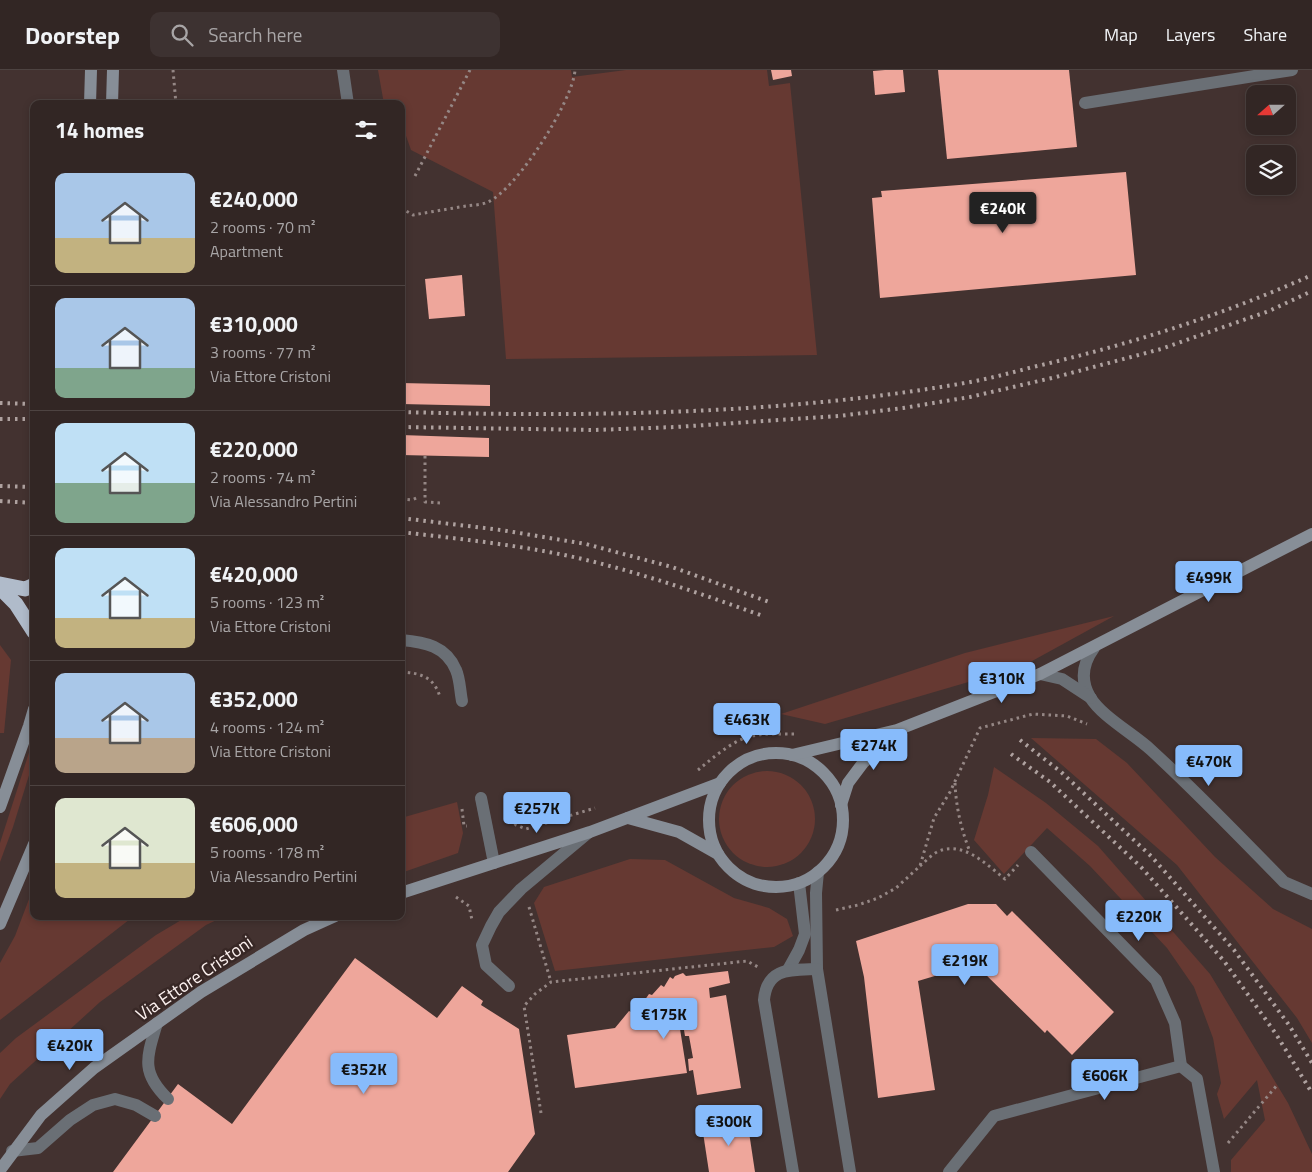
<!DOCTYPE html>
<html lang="en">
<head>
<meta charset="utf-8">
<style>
	body { margin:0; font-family:"Titillium Web",sans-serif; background:#3d3231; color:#f1f3f6; height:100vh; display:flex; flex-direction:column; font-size:19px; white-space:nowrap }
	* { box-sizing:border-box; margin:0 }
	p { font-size:16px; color:#a8a5a6 }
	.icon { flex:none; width:28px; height:28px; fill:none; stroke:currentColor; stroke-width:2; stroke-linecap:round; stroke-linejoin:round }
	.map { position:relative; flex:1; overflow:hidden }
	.sheet { position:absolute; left:30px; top:30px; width:375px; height:820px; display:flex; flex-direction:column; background:#322624; border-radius:10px; box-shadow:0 2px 8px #0003,0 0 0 1px #4d4341 }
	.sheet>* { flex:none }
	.needle { width:32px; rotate:249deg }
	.tools { position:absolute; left:1246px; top:15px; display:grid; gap:10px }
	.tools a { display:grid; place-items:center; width:50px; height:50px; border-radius:10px; background:#322624; box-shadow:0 2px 8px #0003,0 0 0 1px #4d4341; font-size:25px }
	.price { position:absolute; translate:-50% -42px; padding:0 11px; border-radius:5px; background:#87bbfb; color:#111; font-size:16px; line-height:32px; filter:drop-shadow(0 1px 2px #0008) }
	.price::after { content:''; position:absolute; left:50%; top:30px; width:15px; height:11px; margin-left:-8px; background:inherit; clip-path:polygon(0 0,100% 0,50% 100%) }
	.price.active { background:#222; color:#fff }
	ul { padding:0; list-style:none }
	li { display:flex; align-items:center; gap:15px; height:125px; padding:0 25px }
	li+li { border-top:1px solid #4d4341 }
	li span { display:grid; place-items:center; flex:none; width:140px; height:100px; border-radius:10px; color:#555 }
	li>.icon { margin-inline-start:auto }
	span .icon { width:60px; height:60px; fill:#fffc; stroke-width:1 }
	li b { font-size:21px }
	h2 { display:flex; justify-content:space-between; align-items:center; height:60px; padding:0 25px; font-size:21px }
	header { display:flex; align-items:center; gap:30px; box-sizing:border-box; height:70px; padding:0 25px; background:#322624; border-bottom:1px solid #4d4341 }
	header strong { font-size:24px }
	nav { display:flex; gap:28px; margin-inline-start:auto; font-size:18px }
	.search { width:350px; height:45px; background:#3d3231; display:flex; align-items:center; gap:12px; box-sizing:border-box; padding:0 18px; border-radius:10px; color:#a8a5a6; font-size:19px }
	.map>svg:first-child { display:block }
	.green { fill:#663932 }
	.building { fill:#eea69b }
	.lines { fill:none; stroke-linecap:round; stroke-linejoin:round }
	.path { stroke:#958785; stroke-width:3; stroke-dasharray:2.5 4; stroke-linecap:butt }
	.lane { stroke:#6a6f75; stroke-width:12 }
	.street { stroke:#6a6f75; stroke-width:12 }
	.secondary { stroke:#878e97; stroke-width:12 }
	.highway { stroke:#b0bbca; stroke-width:15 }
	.rail { stroke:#afa2a0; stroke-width:4; stroke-dasharray:2.5 5; stroke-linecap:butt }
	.labels { text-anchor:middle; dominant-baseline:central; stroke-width:5; stroke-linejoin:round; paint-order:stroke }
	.street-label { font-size:18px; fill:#fcf1ef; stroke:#382826 }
</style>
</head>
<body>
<header>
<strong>Doorstep</strong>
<div class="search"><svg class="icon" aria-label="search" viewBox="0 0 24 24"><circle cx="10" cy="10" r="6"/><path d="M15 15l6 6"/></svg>Search here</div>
<nav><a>Map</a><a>Layers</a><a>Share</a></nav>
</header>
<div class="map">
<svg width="1312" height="1102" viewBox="0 0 1312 1102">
	<rect width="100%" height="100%" fill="#433230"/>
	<g class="green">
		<path d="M 378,0 L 571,0 L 572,7 L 626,0 L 767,0 L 769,16 L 790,13 L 817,285 L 506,289 L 493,122 L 411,80 L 405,63 L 401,58 L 401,34 L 384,34 Z"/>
		<path d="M 1114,546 L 1023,596 L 825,654 L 781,644 L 965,583 Z"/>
		<path d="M 0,575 L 11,590 L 4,663 L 0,663 Z"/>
		<path d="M 34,667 L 34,689 L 13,757 L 0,792 L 0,773 Z"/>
		<path d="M 1031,668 L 1096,669 L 1127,693 L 1215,787 L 1273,839 L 1312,859 L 1312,973 L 1297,948 L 1177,795 Z"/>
		<path d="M 994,697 L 1046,733 L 1098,776 L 1210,904 L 1288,1033 L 1312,1084 L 1312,1102 L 1231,1102 L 1231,1090 L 1265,1050 L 1257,1010 L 1224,1049 L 1217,1024 L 1221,1013 L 1213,968 L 1194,917 L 1167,878 L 1090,796 L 1047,758 L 1004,804 L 974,770 L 988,725 Z"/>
		<circle cx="767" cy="749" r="48"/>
		<path d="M 457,732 L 463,763 L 458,783 L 401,803 L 401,748 Z"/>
		<path d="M 630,789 L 665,790 L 734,828 L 769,838 L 787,849 L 793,866 L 774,877 L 555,901 L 534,833 L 544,817 Z"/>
		<path d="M 34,816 L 34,846 L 134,846 L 0,950 L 0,893 L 15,866 Z"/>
		<path d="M 188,846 L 225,846 L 206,855 L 100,932 L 10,1014 L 0,1029 L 0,983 L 16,968 L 156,865 Z"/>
	</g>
	<g class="building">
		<path d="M 771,0 L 791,0 L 792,6 L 773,10 Z"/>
		<path d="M 885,0 L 903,0 L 905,22 L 875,25 L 873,1 Z"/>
		<path d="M 938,0 L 1069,0 L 1077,77 L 947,89 Z"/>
		<path d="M 1126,102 L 1136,205 L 880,228 L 872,128 L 882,127 L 881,121 Z"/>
		<path d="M 462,205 L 465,246 L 429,249 L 425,209 Z"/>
		<path d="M 401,313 L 490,315 L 490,336 L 401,334 Z"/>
		<path d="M 401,365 L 489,368 L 489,387 L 401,385 Z"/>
		<path d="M 968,834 L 996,834 L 1007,846 L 1012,841 L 1114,942 L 1072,985 L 1047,960 L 1045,963 L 975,894 L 918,911 L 935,1020 L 878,1028 L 864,907 L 856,871 Z"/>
		<path d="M 355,888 L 437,948 L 462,916 L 483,931 L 481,935 L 519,959 L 535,1064 L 508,1102 L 113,1102 L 178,1014 L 232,1054 Z"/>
		<path d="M 728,901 L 730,913 L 709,918 L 710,928 L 726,925 L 741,1018 L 697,1025 L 693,1000 L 689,1001 L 688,989 L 693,988 L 689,966 L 685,966 L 683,954 L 687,954 L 685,939 L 677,940 L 687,1003 L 575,1018 L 567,965 L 615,958 L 629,941 L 633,943 L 639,933 L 642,934 L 649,924 L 652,925 L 661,915 L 664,917 L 670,907 L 673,909 L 675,906 L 683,903 L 686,906 Z"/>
		<path d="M 747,1049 L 755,1102 L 709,1102 L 702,1056 Z"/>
	</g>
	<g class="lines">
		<g class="path">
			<path d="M 173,0 L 176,34"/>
			<path d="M 415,106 L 470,0"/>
			<path d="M 401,138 L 413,145 C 430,142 448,139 466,136 C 473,135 482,135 488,132 C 517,119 573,31 575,0"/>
			<path d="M 425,386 L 425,432 L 442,433"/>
			<path d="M 401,429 L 412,430 L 419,427"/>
			<path d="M 401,602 C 421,603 434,607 440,627"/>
			<path d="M 698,700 C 713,688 729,673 748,667 C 762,663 779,664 795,664"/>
			<path d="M 955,713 C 956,737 961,759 970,782"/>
			<path d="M 462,739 L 464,756 L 467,756"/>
			<path d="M 504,748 L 509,748 L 516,755 L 526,759 L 595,738"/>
			<path d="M 920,796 C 926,791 932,784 939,781 C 964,771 987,795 1005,809 L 1018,795"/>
			<path d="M 456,827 L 469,836 L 472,850"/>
			<path d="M 529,837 L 551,912"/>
			<path d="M 836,840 L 858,835 L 878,828 L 896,818 L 920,796 L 934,748 L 950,722 L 980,658 L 1033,644 L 1067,646 L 1087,654"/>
			<path d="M 541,1043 L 524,936 L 535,924 L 551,912 L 747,891 L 758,897"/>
			<path d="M 1228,1073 L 1278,1014"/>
		</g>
		<g class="lane">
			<path d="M 1085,33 L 1292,0"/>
			<path d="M 401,570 C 425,572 446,576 456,600 C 460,609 460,621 462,631"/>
			<path d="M 481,728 L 494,793"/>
			<path d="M 818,802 L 816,823 L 817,899 L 850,1102"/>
			<path d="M 788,900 L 799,880 L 805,864 L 799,813"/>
			<path d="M 509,916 L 486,895 L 482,875 L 491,856 L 499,842 L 521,819 L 588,763"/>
			<path d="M 157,953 C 147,987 140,1002 168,1029"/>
			<path d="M 12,1081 L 38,1078 L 70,1050 L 93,1035 L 115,1029 L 136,1035 L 155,1046"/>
			<path d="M 793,1102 L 764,930 C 767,897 791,900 817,899"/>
		</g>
		<g class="street">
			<path d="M 343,0 L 348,34"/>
			<path d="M 1094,578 C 1083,593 1080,610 1090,627 C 1102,647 1134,664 1151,680 C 1197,722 1240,767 1284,812 L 1312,824"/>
			<path d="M 1040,604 L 1062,609 L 1091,628"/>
			<path d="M 1031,782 L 1156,910 L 1175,953 L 1181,996"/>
			<path d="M 949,1102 L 994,1046 L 1181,996 L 1197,1009 L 1214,1102"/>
		</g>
		<g class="secondary">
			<path d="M 90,34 L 91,0"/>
			<path d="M 112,34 L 113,0"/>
			<circle cx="776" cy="750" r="67"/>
			<path d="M 792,685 L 897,660 L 1040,604 L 1312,464"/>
			<path d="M 841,735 L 848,713 L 863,693 L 897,661"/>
			<path d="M 0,737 L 29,656 L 34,639"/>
			<path d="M 628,748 L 679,762 L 718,784"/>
			<path d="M 401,823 L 590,762 L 720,713"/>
			<path d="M 0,854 L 34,774"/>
			<path d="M 0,1100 L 41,1045 L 94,998 L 201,922 L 304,860 L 335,846"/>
		</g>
		<g class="highway">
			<path d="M 0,514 L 25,519 L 34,515"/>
			<path d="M 0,518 L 16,534 L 34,562"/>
		</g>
		<g class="rail">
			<path d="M 0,333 L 34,334"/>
			<path d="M 401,342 C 589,347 779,345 965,313 C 988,309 1010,303 1033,297 C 1128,275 1223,245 1312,205"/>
			<path d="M 0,349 L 34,349"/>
			<path d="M 401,357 L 594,360 L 676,357 L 839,346 L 903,338 L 970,327 L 1056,307 L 1161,279 L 1269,241 L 1312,221"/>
			<path d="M 0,416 L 34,417"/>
			<path d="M 0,431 L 34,433"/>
			<path d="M 401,448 L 501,460 L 586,474 L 672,497 L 772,533"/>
			<path d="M 401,462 C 460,469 520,475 578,488 C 642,503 702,524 763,546"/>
			<path d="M 1020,670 L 1061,702 L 1151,786 L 1234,880 L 1289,955 L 1312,993"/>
			<path d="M 1011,684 L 1050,712 L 1141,797 L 1224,891 L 1276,964 L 1312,1023"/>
		</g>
	</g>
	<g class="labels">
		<g class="street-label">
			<text transform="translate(194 908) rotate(-34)">Via Ettore Cristoni</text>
		</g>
	</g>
</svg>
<div class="tools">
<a><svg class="needle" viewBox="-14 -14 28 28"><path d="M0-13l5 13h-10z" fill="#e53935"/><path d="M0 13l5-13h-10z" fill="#a8a5a6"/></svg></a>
<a><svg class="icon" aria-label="layers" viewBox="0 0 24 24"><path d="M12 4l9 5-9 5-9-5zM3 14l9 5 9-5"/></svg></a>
</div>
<b class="price active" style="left:1003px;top:164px">€240K</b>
<b class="price" style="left:1209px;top:533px">€499K</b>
<b class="price" style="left:1002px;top:634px">€310K</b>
<b class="price" style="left:747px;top:675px">€463K</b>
<b class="price" style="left:874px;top:701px">€274K</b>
<b class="price" style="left:1209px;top:717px">€470K</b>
<b class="price" style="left:537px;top:764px">€257K</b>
<b class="price" style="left:1139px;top:872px">€220K</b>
<b class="price" style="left:965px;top:916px">€219K</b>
<b class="price" style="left:664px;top:970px">€175K</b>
<b class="price" style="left:70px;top:1001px">€420K</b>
<b class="price" style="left:364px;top:1025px">€352K</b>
<b class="price" style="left:1105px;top:1031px">€606K</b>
<b class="price" style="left:729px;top:1077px">€300K</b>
<section class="sheet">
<h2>14 homes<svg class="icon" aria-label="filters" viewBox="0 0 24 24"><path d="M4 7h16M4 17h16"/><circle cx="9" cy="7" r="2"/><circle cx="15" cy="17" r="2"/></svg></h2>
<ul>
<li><span style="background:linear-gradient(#a9c7e8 65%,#c2b280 0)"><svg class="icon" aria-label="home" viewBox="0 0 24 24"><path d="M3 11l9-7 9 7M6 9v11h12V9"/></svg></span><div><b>€240,000</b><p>2 rooms · 70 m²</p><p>Apartment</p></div></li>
<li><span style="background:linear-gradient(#a9c7e8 70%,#7fa58c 0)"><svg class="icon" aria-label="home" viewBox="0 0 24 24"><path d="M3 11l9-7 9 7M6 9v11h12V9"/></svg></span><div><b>€310,000</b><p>3 rooms · 77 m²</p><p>Via Ettore Cristoni</p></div></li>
<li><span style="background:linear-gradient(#bfe0f5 60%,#7fa58c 0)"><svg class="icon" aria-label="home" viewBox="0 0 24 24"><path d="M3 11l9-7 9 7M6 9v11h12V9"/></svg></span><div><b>€220,000</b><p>2 rooms · 74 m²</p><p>Via Alessandro Pertini</p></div></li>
<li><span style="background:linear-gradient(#bfe0f5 70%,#c2b280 0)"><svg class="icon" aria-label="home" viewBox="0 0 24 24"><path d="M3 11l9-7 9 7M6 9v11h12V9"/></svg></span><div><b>€420,000</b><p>5 rooms · 123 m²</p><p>Via Ettore Cristoni</p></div></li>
<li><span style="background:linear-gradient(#a9c7e8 65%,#b9a48a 0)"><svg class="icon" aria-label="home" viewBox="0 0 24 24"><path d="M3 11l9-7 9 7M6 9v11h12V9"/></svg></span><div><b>€352,000</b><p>4 rooms · 124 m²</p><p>Via Ettore Cristoni</p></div></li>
<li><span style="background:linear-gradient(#dfe7d0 65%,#c2b280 0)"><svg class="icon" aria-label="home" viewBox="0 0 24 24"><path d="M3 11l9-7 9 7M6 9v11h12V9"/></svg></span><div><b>€606,000</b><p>5 rooms · 178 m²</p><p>Via Alessandro Pertini</p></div></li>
</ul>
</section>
</div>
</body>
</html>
